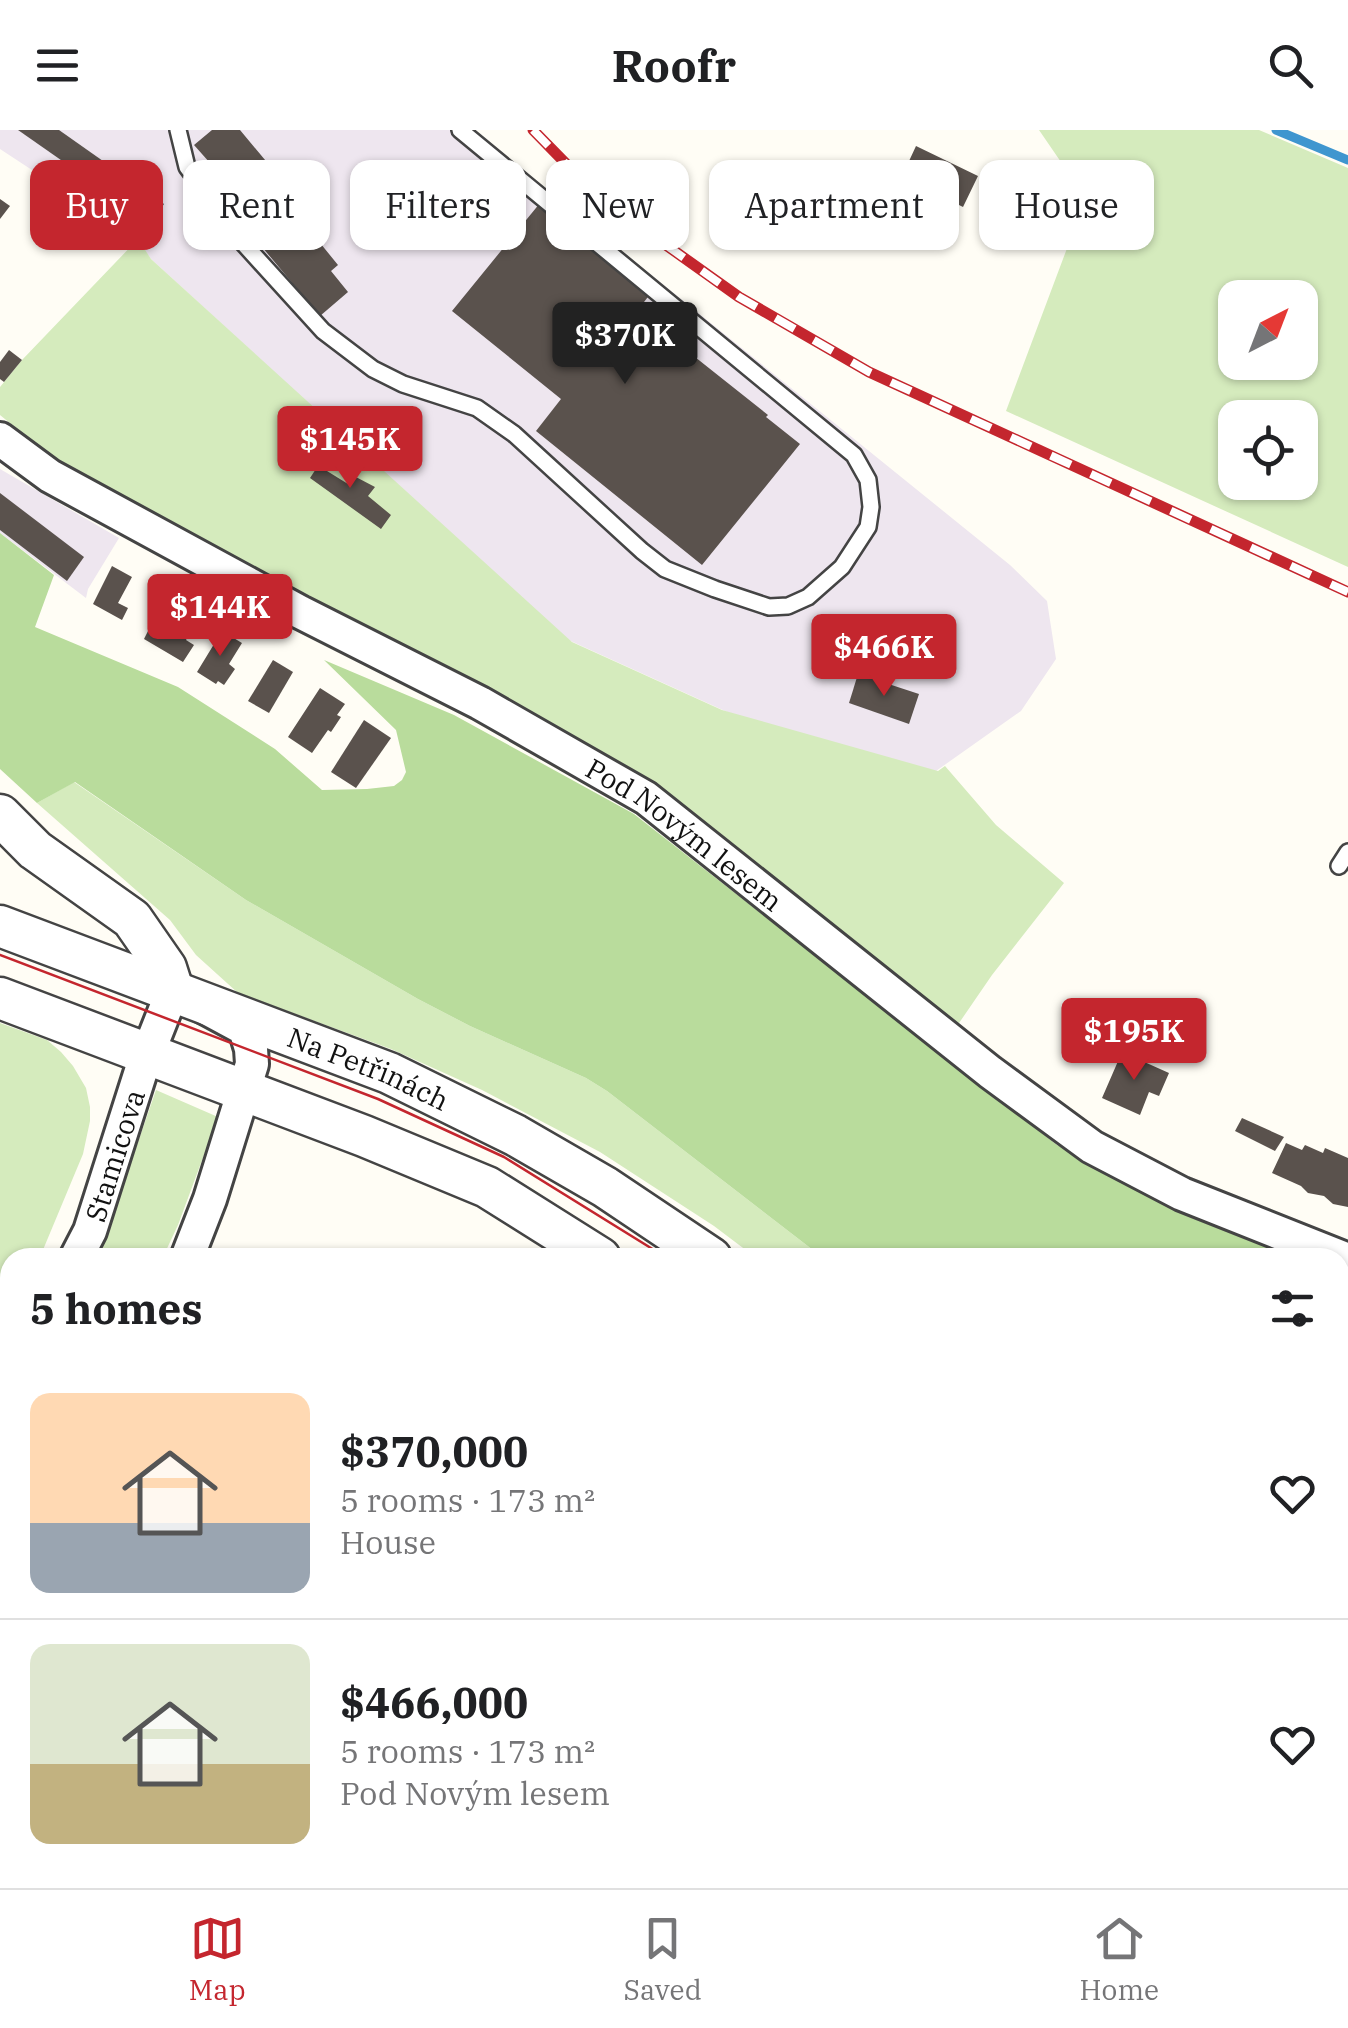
<!DOCTYPE html>
<html lang="en">
<head>
<meta charset="utf-8">
<style>
	body { margin:0; font-family:"IBM Plex Serif",serif; background:#f2f2f2; color:#202124; height:100vh; display:flex; flex-direction:column; font-size:38px; white-space:nowrap }
	* { box-sizing:border-box; margin:0 }
	p { font-size:32px; color:#757577 }
	.icon { flex:none; width:55px; height:55px; fill:none; stroke:currentColor; stroke-width:2; stroke-linecap:round; stroke-linejoin:round }
	.map { position:relative; flex:1; overflow:hidden }
	.panel { position:absolute; left:0px; top:1118px; width:1350px; height:642px; display:flex; flex-direction:column; background:#fff; border-radius:30px 30px 0 0; box-shadow:0 2px 8px #0004 }
	.panel>* { flex:none }
	.top-card { position:absolute; left:30px; top:30px; width:1290px; height:90px; display:flex; gap:20px }
	.needle { width:65px; rotate:42deg }
	.controls { position:absolute; left:1218px; top:150px; display:grid; gap:20px }
	.controls a { display:grid; place-items:center; width:100px; height:100px; border-radius:20px; background:#fff; box-shadow:0 2px 8px #0004; font-size:50px }
	.price { position:absolute; translate:-50% -85px; padding:0 22px; border-radius:10px; background:#c4262e; color:#fff; font-size:32px; line-height:65px; filter:drop-shadow(0 2px 5px #0008) }
	.price::after { content:''; position:absolute; left:50%; top:60px; width:30px; height:22px; margin-left:-15px; background:inherit; clip-path:polygon(0 0,100% 0,50% 100%) }
	.price.on { background:#222; color:#fff }
	ul { padding:0; list-style:none }
	li { display:flex; align-items:center; gap:30px; height:250px; padding:0 30px }
	li+li { border-top:2px solid #e0e0e0 }
	li span { display:grid; place-items:center; flex:none; width:280px; height:200px; border-radius:20px; color:#555 }
	li>.icon { margin-inline-start:auto }
	span .icon { width:120px; height:120px; fill:#fffc; stroke-width:1 }
	li b { font-size:42px }
	h2 { display:flex; justify-content:space-between; align-items:center; height:120px; padding:0 30px; font-size:42px }
	.tag { padding:0 35px; border-radius:20px; background:#fff; box-shadow:0 2px 8px #0004; font-size:35px; line-height:90px }
	.tag.on { background:#c4262e; color:#fff }
	header { display:flex; justify-content:space-between; align-items:center; height:130px; padding:0 30px; background:#fff; font-size:45px; font-weight:800 }
	.tabs { display:flex; justify-content:space-around; align-items:center; height:140px; border-top:2px solid #e0e0e0; background:#fff; font-size:28px; color:#757577 }
	.tabs a { display:grid; justify-items:center; gap:5px }
	.tabs .on { color:#c4262e }
	.map>svg:first-child { display:block }
	.industrial { fill:#eee6ef }
	.green { fill:#d5ebbd; fill-rule:evenodd }
	.forest { fill:#b9dc9c }
	.lines { fill:none; stroke-linecap:round; stroke-linejoin:round }
	.stream { stroke:#3f96cf; stroke-width:9 }
	.building { fill:#5a524d }
	.service-casing { stroke:#444; stroke-width:20 }
	.minor-casing { stroke:#444; stroke-width:38 }
	.tertiary-casing { stroke:#444; stroke-width:45 }
	.service { stroke:#fff; stroke-width:15 }
	.minor { stroke:#fff; stroke-width:32 }
	.tertiary { stroke:#fff; stroke-width:40 }
	.tram { stroke:#c4262e; stroke-width:2.5 }
	.rail-casing { stroke:#c4262e; stroke-width:11 }
	.rail { stroke:#fff; stroke-width:8; stroke-dasharray:22; stroke-linecap:butt }
	.labels { text-anchor:middle; dominant-baseline:central; stroke-width:10; stroke-linejoin:round; paint-order:stroke }
	.street-label { font-size:28px; fill:#111; stroke:#fff }
</style>
</head>
<body>
<header><svg class="icon" aria-label="menu" viewBox="0 0 24 24"><path d="M4 6h16M4 12h16M4 18h16"/></svg>Roofr<svg class="icon" aria-label="search" viewBox="0 0 24 24"><circle cx="10" cy="10" r="6"/><path d="M15 15l6 6"/></svg></header>
<div class="map">
<svg width="1348" height="1758" viewBox="0 0 1348 1758">
	<rect width="100%" height="100%" fill="#fffdf5"/>
	<g class="industrial">
		<path d="M 0,0 L 472,0 L 1010,435 L 1047,471 L 1056,529 L 1021,581 L 936,641 L 736,586 L 564,508 L 151,129 L 137,109 L 0,19 Z"/>
		<path d="M 0,339 L 119,408 L 88,459 L 86,468 L 0,403 Z"/>
	</g>
	<g class="green">
		<path d="M 1039,0 L 1259,0 L 1348,38 L 1348,437 L 1006,281 L 1084,73 L 1063,35 ZM 1235,168 L 1300,168 L 1300,232 L 1235,232 ZM 1235,288 L 1300,288 L 1300,352 L 1235,352 Z"/>
		<path d="M 138,109 L 151,129 L 572,512 L 722,580 L 938,641 L 945,636 L 996,695 L 1064,753 L 992,845 L 957,896 L 647,650 L 380,508 L 60,334 L 0,285 L 0,257 L 22,230 Z"/>
		<path d="M 74,652 L 246,770 L 418,869 L 470,896 L 586,948 L 607,961 L 822,1127 L 755,1127 L 714,1096 L 600,1022 L 482,960 L 391,919 L 238,863 L 196,825 L 170,790 L 37,673 Z"/>
		<path d="M 0,893 L 47,910 L 61,922 L 73,936 L 86,958 L 90,977 L 90,991 L 83,1024 L 40,1127 L 10,1128 L 10,1191 L 0,1211 Z"/>
		<path d="M 156,960 L 218,987 L 178,1095 L 163,1127 L 94,1128 L 107,1102 Z"/>
		<path d="M 10,1291 L 10,1404 L 0,1418 L 0,1310 Z"/>
		<path d="M 10,1489 L 10,1750 L 80,1750 L 90,1758 L 0,1758 L 0,1502 Z"/>
	</g>
	<g class="forest">
		<path d="M 0,403 L 54,445 L 35,497 L 178,557 L 275,619 L 322,660 L 367,659 L 394,656 L 402,650 L 406,642 L 396,600 L 324,530 L 454,585 L 634,684 L 1057,1015 L 1180,1080 L 1298,1127 L 822,1127 L 607,961 L 586,948 L 470,896 L 418,869 L 246,770 L 75,652 L 37,673 L 0,639 Z"/>
		<path d="M 1340,1144 L 1348,1148 L 1348,1572 L 1340,1565 Z"/>
	</g>
	<g class="lines">
		<path class="stream" d="M 1276,0 L 1348,30"/>
	</g>
	<g class="building">
		<path d="M 18,0 L 59,0 L 164,74 L 151,93 Z"/>
		<path d="M 212,0 L 240,0 L 311,85 L 303,92 L 338,135 L 331,141 L 348,162 L 320,186 L 199,42 L 210,33 L 194,15 Z"/>
		<path d="M 916,16 L 978,46 L 963,77 L 947,69 L 942,78 L 897,57 Z"/>
		<path d="M 0,69 L 10,76 L 0,89 Z"/>
		<path d="M 540,73 L 651,163 L 637,181 L 768,285 L 766,287 L 800,314 L 702,435 L 536,301 L 561,269 L 452,181 Z"/>
		<path d="M 9,220 L 22,230 L 4,252 L 0,249 L 0,232 Z"/>
		<path d="M 331,316 L 340,322 L 327,341 L 348,354 L 354,346 L 375,357 L 368,366 L 391,385 L 381,399 L 310,348 Z"/>
		<path d="M 0,363 L 84,427 L 67,451 L 0,400 Z"/>
		<path d="M 112,436 L 132,447 L 118,473 L 128,478 L 122,490 L 93,474 Z"/>
		<path d="M 174,470 L 193,480 L 190,486 L 198,490 L 186,510 L 194,515 L 183,532 L 144,509 L 152,493 L 159,498 Z"/>
		<path d="M 222,501 L 242,513 L 229,534 L 235,539 L 224,555 L 218,551 L 216,554 L 197,542 Z"/>
		<path d="M 273,530 L 293,542 L 269,583 L 248,571 Z"/>
		<path d="M 858,544 L 919,564 L 909,594 L 849,573 Z"/>
		<path d="M 320,558 L 345,574 L 337,585 L 341,587 L 331,602 L 328,600 L 312,623 L 288,607 Z"/>
		<path d="M 364,590 L 391,608 L 356,658 L 331,642 Z"/>
		<path d="M 1122,922 L 1169,943 L 1159,966 L 1149,962 L 1140,985 L 1102,968 Z"/>
		<path d="M 1242,988 L 1284,1007 L 1275,1021 L 1235,1001 Z"/>
		<path d="M 1286,1013 L 1302,1020 L 1305,1015 L 1323,1023 L 1325,1018 L 1348,1028 L 1348,1077 L 1333,1074 L 1324,1066 L 1308,1063 L 1301,1056 L 1272,1043 Z"/>
		<path d="M 184,1750 L 394,1750 L 387,1758 L 222,1758 L 220,1756 L 218,1758 L 194,1758 Z"/>
		<path d="M 762,1750 L 928,1750 L 938,1758 L 756,1758 Z"/>
		<path d="M 1042,1750 L 1123,1750 L 1133,1758 L 1052,1758 Z"/>
	</g>
	<g class="lines">
		<g class="service-casing">
			<g id="service">
				<path d="M 178,0 L 187,37 L 243,113 L 323,201 L 373,239 L 403,254 L 477,278 L 514,304 L 642,421 L 665,439 L 715,459 L 769,477 L 788,476 L 808,467 L 842,437 L 868,397 L 871,377 L 868,350 L 854,325 L 460,0"/>
				<path d="M 1339,736 L 1348,722"/>
				<path d="M 506,1750 L 514,1757 L 532,1758"/>
				<path d="M 579,1750 L 588,1758"/>
				<path d="M 980,1750 L 990,1758"/>
				<path d="M 109,1758 L 108,1756 L 113,1750"/>
				<path d="M 552,1758 L 558,1750"/>
				<path d="M 658,1758 L 664,1750"/>
			</g>
		</g>
		<g class="minor-casing">
			<g id="minor">
				<path id="s1" d="M 0,309 L 50,346 L 300,482 L 480,573 L 646,668 L 990,942 L 1092,1017 L 1182,1064 L 1348,1130"/>
				<path id="s2" d="M 76,1128 L 90,1101 L 141,941 L 173,860 L 245,899 L 251,919 L 252,934 L 210,1069 L 187,1128"/>
				<path d="M 0,1274 L 10,1254"/>
				<path d="M 0,1460 L 10,1446"/>
				<path d="M 1323,1750 L 1331,1758"/>
			</g>
		</g>
		<g class="tertiary-casing">
			<g id="tertiary">
				<path d="M 0,685 L 35,720 L 132,789 L 166,838 L 173,860"/>
				<path id="s3" d="M 0,796 L 389,943 L 515,1005 L 605,1057 L 711,1128"/>
				<path d="M 0,868 L 364,1006 L 487,1057 L 600,1128"/>
				<path d="M 1340,1609 L 1348,1615"/>
				<path d="M 1340,1683 L 1348,1689"/>
			</g>
		</g>
		<use href="#service" class="service"/>
		<use href="#minor" class="minor"/>
		<use href="#tertiary" class="tertiary"/>
		<g class="tram">
			<path d="M 0,825 L 378,969 L 504,1027 L 667,1128"/>
			<path d="M 1340,1636 L 1348,1642"/>
			<path d="M 1340,1655 L 1348,1661"/>
		</g>
		<g class="rail-casing">
			<path id="rail" d="M 533,0 L 580,48 L 659,110 L 739,167 L 869,242 L 1348,462"/>
		</g>
		<use href="#rail" class="rail"/>
	</g>
	<g class="labels">
		<g class="street-label">
			<text stroke="none"><textPath href="#s1" startOffset="792">Pod Novým lesem</textPath></text>
			<text stroke="none"><textPath href="#s3" startOffset="395">Na Petřinách</textPath></text>
			<text stroke="none"><textPath href="#s2" startOffset="110">Stamicova</textPath></text>
		</g>
	</g>
</svg>
<div class="controls">
<a><svg class="needle" viewBox="-14 -14 28 28"><path d="M0-13l5 13h-10z" fill="#e53935"/><path d="M0 13l5-13h-10z" fill="#757577"/></svg></a>
<a><svg class="icon" aria-label="locate" viewBox="0 0 24 24"><circle cx="12" cy="12" r="6"/><path d="M12 2v4M12 18v4M2 12h4M18 12h4"/></svg></a>
</div>
<b class="price on" style="left:625px;top:257px">$370K</b>
<b class="price" style="left:350px;top:361px">$145K</b>
<b class="price" style="left:220px;top:529px">$144K</b>
<b class="price" style="left:884px;top:569px">$466K</b>
<b class="price" style="left:1134px;top:953px">$195K</b>
<div class="top-card">
<a class="tag on">Buy</a>
<a class="tag">Rent</a>
<a class="tag">Filters</a>
<a class="tag">New</a>
<a class="tag">Apartment</a>
<a class="tag">House</a>
</div>
<section class="panel">
<h2>5 homes<svg class="icon" aria-label="filters" viewBox="0 0 24 24"><path d="M4 7h16M4 17h16"/><circle cx="9" cy="7" r="2"/><circle cx="15" cy="17" r="2"/></svg></h2>
<ul>
<li><span style="background:linear-gradient(#ffd9b3 65%,#9aa5b1 0)"><svg class="icon" aria-label="home" viewBox="0 0 24 24"><path d="M3 11l9-7 9 7M6 9v11h12V9"/></svg></span><div><b>$370,000</b><p>5 rooms · 173 m²</p><p>House</p></div><svg class="icon" aria-label="heart" viewBox="0 0 24 24"><path d="M12 20l-8-8c-3-5 5-10 8-4 3-6 11-1 8 4z"/></svg></li>
<li><span style="background:linear-gradient(#dfe7d0 60%,#c2b280 0)"><svg class="icon" aria-label="home" viewBox="0 0 24 24"><path d="M3 11l9-7 9 7M6 9v11h12V9"/></svg></span><div><b>$466,000</b><p>5 rooms · 173 m²</p><p>Pod Novým lesem</p></div><svg class="icon" aria-label="heart" viewBox="0 0 24 24"><path d="M12 20l-8-8c-3-5 5-10 8-4 3-6 11-1 8 4z"/></svg></li>
</ul>
</section>
</div>
<nav class="tabs">
<a class="on"><svg class="icon" aria-label="map" viewBox="0 0 24 24"><path d="M3 6l6-2 6 2 6-2v14l-6 2-6-2-6 2zM9 4v14M15 6v14"/></svg>Map</a>
<a><svg class="icon" aria-label="saved" viewBox="0 0 24 24"><path d="M7 4h10v16l-5-4-5 4z"/></svg>Saved</a>
<a><svg class="icon" aria-label="home" viewBox="0 0 24 24"><path d="M3 11l9-7 9 7M6 9v11h12V9"/></svg>Home</a>
</nav>
</body>
</html>
